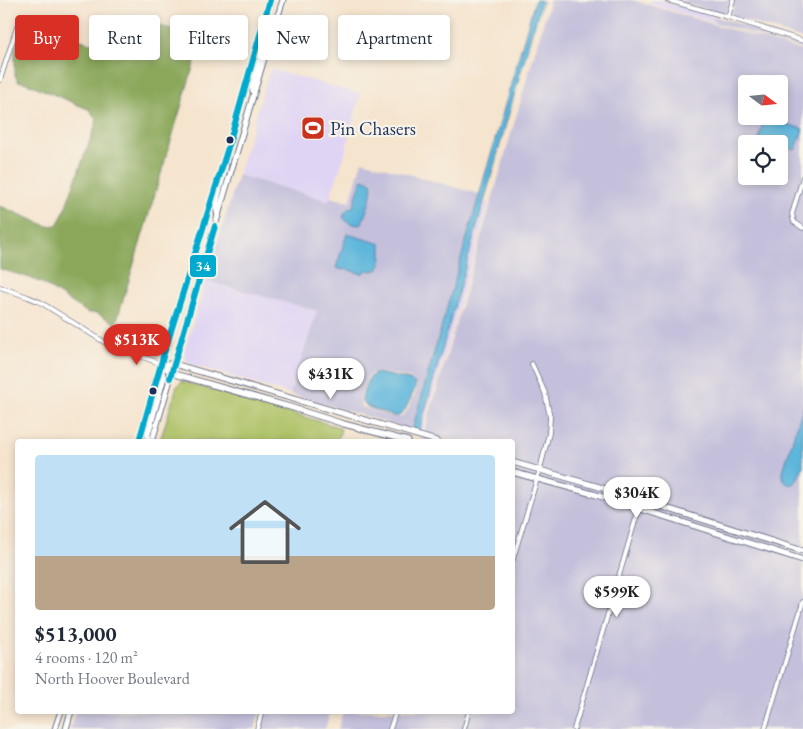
<!DOCTYPE html>
<html lang="en">
<head>
<meta charset="utf-8">
<style>
	body { margin:0; font-family:"EB Garamond",serif; background:#f6f6f7; color:#1f2937; height:100vh; display:flex; flex-direction:column; font-size:19px; white-space:nowrap }
	* { box-sizing:border-box; margin:0 }
	p { font-size:16px; color:#747a83 }
	.icon { flex:none; width:28px; height:28px; fill:none; stroke:currentColor; stroke-width:2; stroke-linecap:round; stroke-linejoin:round }
	.map { position:relative; flex:1; overflow:hidden }
	.sheet { position:absolute; left:15px; top:439px; width:500px; height:275px; display:flex; flex-direction:column; background:#fff; border-radius:5px; box-shadow:0 2px 8px #0003 }
	.sheet>* { flex:none }
	.banner { position:absolute; left:15px; top:15px; width:500px; height:45px; display:flex; gap:10px }
	.needle { width:32px; rotate:106deg }
	.fabs { position:absolute; left:738px; top:75px; display:grid; gap:10px }
	.fabs a { display:grid; place-items:center; width:50px; height:50px; border-radius:5px; background:#fff; box-shadow:0 2px 8px #0003; font-size:25px }
	.price { position:absolute; translate:-50% -42px; padding:0 11px; border-radius:18px; background:#fff; color:#222; font-size:16px; line-height:32px; filter:drop-shadow(0 1px 2px #0008) }
	.price::after { content:''; position:absolute; left:50%; top:30px; width:15px; height:11px; margin-left:-8px; background:inherit; clip-path:polygon(0 0,100% 0,50% 100%) }
	.price.on { background:#d93025; color:#fff }
	ul { padding:0; list-style:none }
	li { display:grid; align-content:center; gap:10px; height:265px; padding:0 20px }
	li span { display:grid; place-items:center; height:155px; border-radius:5px; color:#555 }
	li>.icon { margin-inline-start:auto }
	span .icon { width:90px; height:90px; fill:#fffc; stroke-width:1 }
	li b { font-size:21px }
	.pill { padding:0 18px; border-radius:5px; background:#fff; box-shadow:0 2px 8px #0003; font-size:18px; line-height:45px }
	.pill.on { background:#d93025; color:#fff }
	.map>svg:first-child { display:block }
	.built { fill:#e0d4f4 }
	.industrial { fill:#c4c0db; fill-rule:evenodd }
	.green { fill:#adc165; stroke:#647862 }
	.forest { fill:#8aa75a; stroke:#526b5c }
	.water { fill:#5db6db; stroke:#3c729c }
	.lines { fill:none; stroke-linecap:round; stroke-linejoin:round }
	.stream { stroke:#5db6db; stroke-width:1 }
	.minor-casing { stroke:#676e85; stroke-width:5.5 }
	.major-casing { stroke:#676e85; stroke-width:7 }
	.minor { stroke:#fff; stroke-width:4 }
	.major { stroke:#fff; stroke-width:5 }
	.bus-1-casing { stroke:#f7f3e8; stroke-width:10 }
	.bus-1 { stroke:#00a9ce; stroke-width:6 }
	.bus-dot { fill:#1b2f5e; stroke:#f7f3e8; stroke-width:2 }
	.labels { text-anchor:middle; dominant-baseline:central; stroke-width:4.5; stroke-linejoin:round; paint-order:stroke }
	.poi-label { font-size:19px; fill:#1b2f5e; stroke:#f7f3e8; text-anchor:start }
	.line-badge { stroke:#f7f3e8; stroke-width:2 }
	.badge-label { font-size:14px; text-anchor:middle; font-weight:bold; fill:#fff }
</style>
</head>
<body>
<div class="map">
<svg width="803" height="729" viewBox="0 0 803 729">
	<rect width="100%" height="100%" fill="#f7f3e8"/>
	<filter id="ink" filterUnits="userSpaceOnUse"><feTurbulence type="fractalNoise" baseFrequency=".02" numOctaves="2"/><feDisplacementMap in="SourceGraphic" scale="10" xChannelSelector="R" yChannelSelector="G"/><feConvolveMatrix kernelMatrix="1 2 1 2 8 2 1 2 1" color-interpolation-filters="sRGB"/></filter>
	<filter id="wash" filterUnits="userSpaceOnUse"><feTurbulence type="fractalNoise" baseFrequency=".0096" numOctaves="4" result="noise"/><feDisplacementMap in="SourceGraphic" scale="20" xChannelSelector="R" yChannelSelector="G"/><feGaussianBlur stdDeviation="1.12" result="paint"/><feColorMatrix in="noise" values="0 0 0 0 0 0 0 0 0 0 0 0 0 0 0 0 0 1.4 0 .05"/><feComposite in="paint" operator="in"/></filter>
	<g filter="url(#wash)">
		<rect width="100%" height="100%" fill="#f5e4ce"/>
		<g class="built">
			<path d="M 651,0 L 659,0 L 714,16 L 713,22 L 650,4 Z"/>
			<path d="M 270,69 L 360,94 L 344,157 L 329,201 L 238,175 Z"/>
			<path d="M 485,202 L 489,203 L 422,433 L 419,432 Z"/>
			<path d="M 206,281 L 317,311 L 290,394 L 187,363 L 184,353 Z"/>
		</g>
		<g class="industrial">
			<path d="M 550,0 L 632,0 L 803,51 L 803,729 L 338,729 L 343,711 L 512,711 L 512,441 L 422,441 ZM 746,84 L 779,84 L 779,116 L 746,116 ZM 746,144 L 779,144 L 779,176 L 746,176 Z"/>
			<path d="M 675,0 L 730,0 L 726,15 Z"/>
			<path d="M 735,0 L 803,0 L 803,39 L 731,16 Z"/>
			<path d="M 714,16 L 803,43 L 803,49 L 713,22 Z"/>
			<path d="M 362,161 L 479,194 L 412,430 L 290,394 L 317,311 L 206,281 L 238,175 L 329,201 L 330,197 L 350,202 ZM 378,372 L 410,378 L 416,383 L 417,390 L 407,411 L 402,416 L 396,418 L 360,406 L 361,403 L 360,398 L 367,378 L 372,373 Z"/>
			<path d="M 76,711 L 260,711 L 255,729 L 70,729 Z"/>
			<path d="M 265,711 L 331,711 L 325,729 L 260,729 Z"/>
		</g>
		<path class="green" d="M 182,381 L 339,427 L 341,430 L 337,441 L 160,441 L 177,386 Z"/>
		<path class="forest" d="M 158,26 L 183,31 L 200,44 L 117,320 L 115,323 L 97,313 L 88,313 L 42,283 L 30,278 L 0,269 L 0,206 L 47,226 L 57,225 L 63,214 L 97,121 L 90,110 L 27,83 L 18,81 L 15,75 L 15,52 L 16,44 L 20,38 L 27,32 L 47,29 L 90,43 L 127,30 L 141,27 Z"/>
		<g class="water">
			<path d="M 535,0 L 541,0 L 419,432 L 412,430 Z"/>
			<path d="M 765,116 L 771,116 L 771,119 L 773,120 L 803,129 L 796,149 L 795,150 L 779,145 L 779,144 C 772,144 763,143 759,138 Z"/>
			<path d="M 363,179 L 371,182 C 374,193 366,212 362,223 L 361,225 C 355,225 346,223 343,217 C 346,211 346,209 353,207 L 354,204 L 361,182 Z"/>
			<path d="M 347,234 L 381,244 L 381,255 L 382,259 L 379,269 L 372,271 C 367,269 365,271 362,274 L 346,269 L 343,270 L 336,268 Z"/>
			<path d="M 377,373 L 410,380 L 415,383 L 415,389 L 405,410 L 400,415 L 396,417 L 368,407 L 362,401 L 362,398 C 365,389 366,376 377,373 Z"/>
			<path d="M 803,407 L 803,466 L 796,482 L 791,485 L 786,483 L 783,478 L 783,471 Z"/>
		</g>
		<g class="lines">
			<g class="stream">
				<path d="M 534,28 L 543,0"/>
				<path d="M 523,66 L 527,51"/>
			</g>
		</g>
	</g>
	<g filter="url(#ink)">
		<g class="lines">
			<g class="minor-casing">
				<g id="minor">
					<path d="M 667,0 L 728,17 L 803,41"/>
					<path d="M 728,17 L 733,0"/>
					<path d="M 0,80 L 18,24"/>
					<path d="M 803,177 L 792,214 L 794,222 L 803,228"/>
					<path d="M 0,287 L 28,297 L 40,302 L 109,345 L 162,364"/>
					<path d="M 512,562 L 540,469 L 549,433 L 550,417 L 545,393 L 532,364"/>
					<path d="M 257,729 L 262,711"/>
					<path d="M 390,729 L 396,711"/>
					<path d="M 464,729 L 469,711"/>
					<path d="M 574,729 L 641,501"/>
					<path d="M 765,729 L 803,602"/>
				</g>
			</g>
			<g class="major-casing">
				<g id="major">
					<path d="M 253,91 L 252,86 L 264,43 L 263,38 L 260,36"/>
					<path d="M 218,216 C 212,201 227,174 227,156"/>
					<path d="M 162,364 L 174,364 L 437,441"/>
					<path d="M 162,364 L 171,373 L 290,407 L 344,424 L 408,441"/>
					<path d="M 139,441 L 165,350 L 227,151 L 270,0"/>
					<path d="M 148,441 L 148,434 L 163,381 L 162,367"/>
					<path d="M 152,441 L 263,62 L 283,0"/>
					<path d="M 512,462 L 596,486 L 803,551"/>
					<path d="M 512,472 L 593,494 L 803,560"/>
					<path d="M 55,729 L 61,711"/>
					<path d="M 66,729 L 71,711"/>
				</g>
			</g>
			<use href="#minor" class="minor"/>
			<use href="#major" class="major"/>
			<g class="bus-1-casing">
				<g id="bus-1">
					<path d="M 170,378 L 215,226"/>
					<path d="M 139,441 L 165,350 L 227,151 L 270,0"/>
				</g>
			</g>
			<use href="#bus-1" class="bus-1"/>
		</g>
	</g>
	<defs>
		<g id="stadium-square" transform="scale(1.25)"><rect x="-9" y="-9" width="18" height="18" rx="4" fill="#c8321e" stroke="#f7f3e8"/><path d="M0-5a6.5 5 0 1 0 0 10a6.5 5 0 1 0 0-10ZM-3.5-1.8h7v3.6h-7Z" fill="#fff"/></g>
	</defs>
	<g fill-rule="evenodd">
		<use href="#stadium-square" x="313" y="128"/>
	</g>
	<g class="bus-dot">
		<circle cx="230" cy="140" r="4.5"/>
		<circle cx="153" cy="391" r="4.5"/>
	</g>
	<g class="labels">
		<g class="poi-label">
			<text x="330" y="128">Pin Chasers</text>
		</g>
	</g>
	<rect class="line-badge" x="189" y="254" width="28" height="24" rx="5" fill="#00a9ce"/>
	<g class="badge-label">
		<text x="203" y="271">34</text>
	</g>
</svg>
<div class="fabs">
<a><svg class="needle" viewBox="-14 -14 28 28"><path d="M0-13l5 13h-10z" fill="#e53935"/><path d="M0 13l5-13h-10z" fill="#747a83"/></svg></a>
<a><svg class="icon" aria-label="locate" viewBox="0 0 24 24"><circle cx="12" cy="12" r="6"/><path d="M12 2v4M12 18v4M2 12h4M18 12h4"/></svg></a>
</div>
<b class="price on" style="left:137px;top:366px">$513K</b>
<b class="price" style="left:331px;top:400px">$431K</b>
<b class="price" style="left:637px;top:519px">$304K</b>
<b class="price" style="left:617px;top:618px">$599K</b>
<div class="banner">
<a class="pill on">Buy</a>
<a class="pill">Rent</a>
<a class="pill">Filters</a>
<a class="pill">New</a>
<a class="pill">Apartment</a>
</div>
<section class="sheet">
<ul>
<li><span style="background:linear-gradient(#bfe0f5 65%,#b9a48a 0)"><svg class="icon" aria-label="home" viewBox="0 0 24 24"><path d="M3 11l9-7 9 7M6 9v11h12V9"/></svg></span><div><b>$513,000</b><p>4 rooms · 120 m²</p><p>North Hoover Boulevard</p></div></li>
</ul>
</section>
</div>
</body>
</html>
